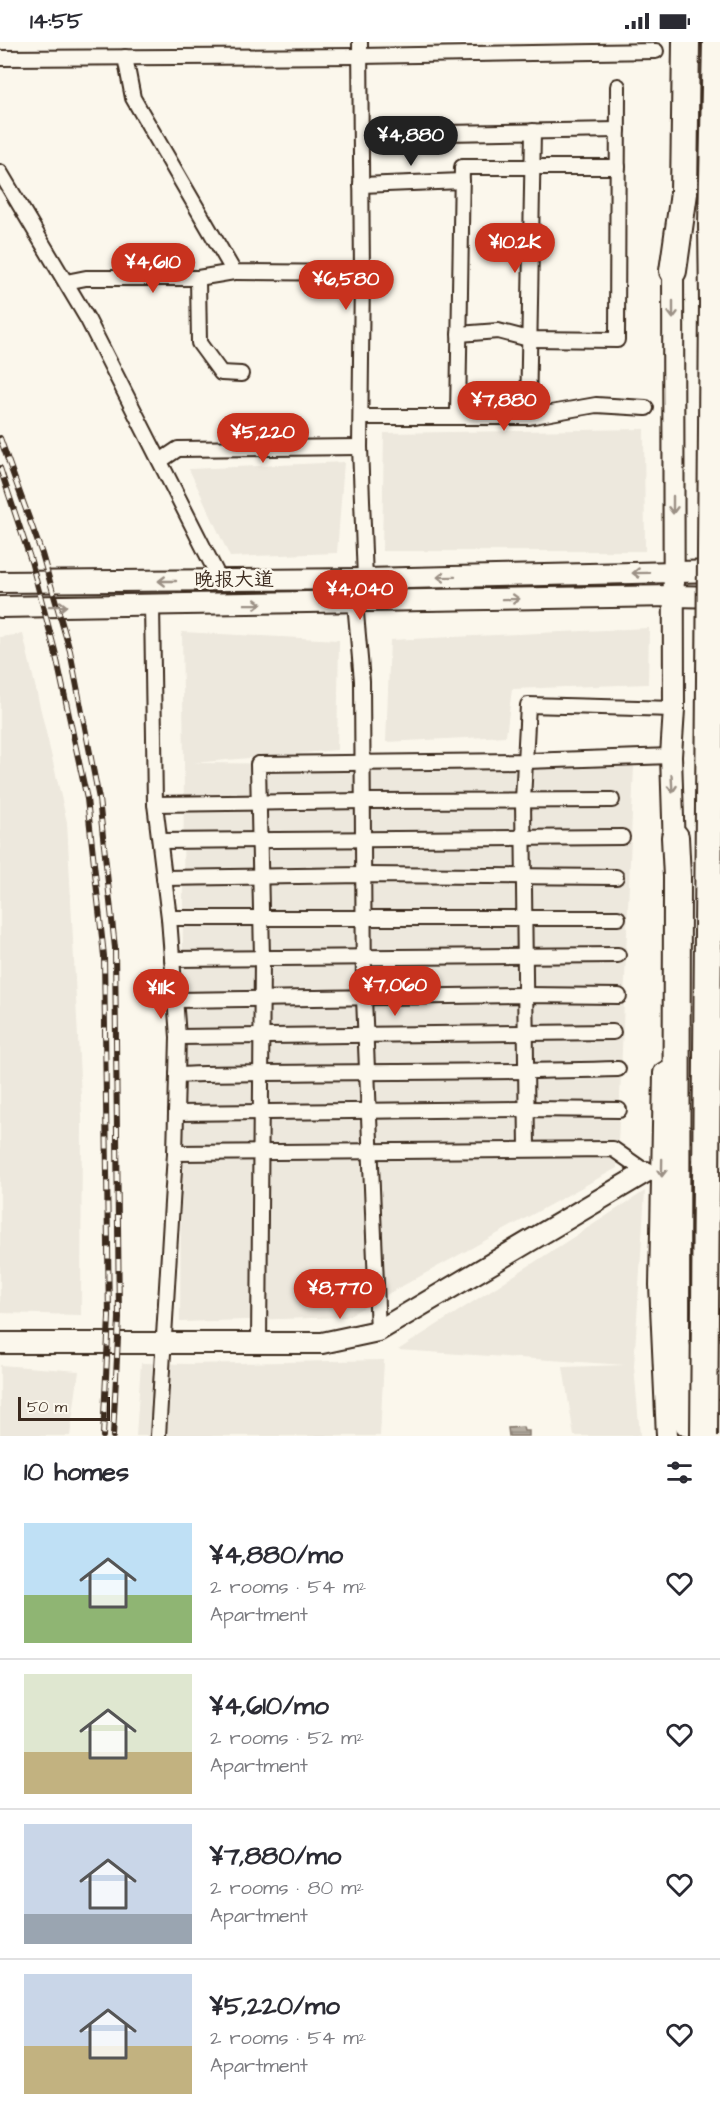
<!DOCTYPE html>
<html lang="en">
<head>
<meta charset="utf-8">
<style>
	body { margin:0; font-family:"Architects Daughter","LXGW WenKai TC",sans-serif; background:#f7f7f7; color:#2b2b33; height:100vh; display:flex; flex-direction:column; font-size:22px; white-space:nowrap }
	* { box-sizing:border-box; margin:0 }
	p { font-size:20px; color:#7c7c81 }
	.icon { flex:none; width:33px; height:33px; fill:none; stroke:currentColor; stroke-width:2; stroke-linecap:round; stroke-linejoin:round }
	.map { position:relative; height:1394px; overflow:hidden }
	.panel { display:flex; flex-direction:column; background:#fff; flex:1 }
	.panel>* { flex:none }
	.scale { position:absolute; left:18px; bottom:15px; width:92px; box-sizing:border-box; padding-left:6px; border:3px solid #3b2a1e; border-top:0; font-size:16px; line-height:21px; white-space:nowrap; color:#3b2a1e; -webkit-text-stroke:4px #fbf7ec; paint-order:stroke }
	.price { position:absolute; translate:-50% -51px; padding:0 14px; border-radius:21px; background:#c8321e; color:#fff; font-size:20px; line-height:39px; filter:drop-shadow(0 2px 3px #0008) }
	.price::after { content:''; position:absolute; left:50%; top:36px; width:18px; height:14px; margin-left:-9px; background:inherit; clip-path:polygon(0 0,100% 0,50% 100%) }
	.price.current { background:#222; color:#fff }
	ul { padding:0; list-style:none }
	li { display:flex; align-items:center; gap:18px; height:150px; padding:0 24px }
	li+li { border-top:2px solid #e1e1e2 }
	li span { display:grid; place-items:center; flex:none; width:168px; height:120px; border-radius:0px; color:#555 }
	li>.icon { margin-inline-start:auto }
	span .icon { width:72px; height:72px; fill:#fffc; stroke-width:1 }
	li b { font-size:26px }
	h2 { display:flex; justify-content:space-between; align-items:center; height:72px; padding:0 24px; font-size:26px }
	.status { display:flex; justify-content:space-between; align-items:center; height:42px; padding:0 30px; background:#fff; direction:ltr }
	.status svg { height:16px; fill:currentColor }
	.map>svg:first-child { display:block }
	.built { fill:#ede8dd }
	.water { fill:url(#water-rules); stroke:#85796d; stroke-width:1.5 }
	.lines { fill:none; stroke-linecap:round; stroke-linejoin:round }
	.street-casing { stroke:#3b2a1e; stroke-width:18 }
	.secondary-casing { stroke:#3b2a1e; stroke-width:24 }
	.highway-casing { stroke:#3b2a1e; stroke-width:30 }
	.street { stroke:#fbf7ec; stroke-width:14 }
	.secondary { stroke:#fbf7ec; stroke-width:20 }
	.highway { stroke:#fbf7ec; stroke-width:26 }
	.rail-casing { stroke:#3b2a1e; stroke-width:6 }
	.rail { stroke:#fbf7ec; stroke-width:4; stroke-dasharray:11; stroke-linecap:butt }
	.highway-bridge-casing { stroke:#3b2a1e; stroke-width:30; stroke-linecap:butt }
	.highway-bridge { stroke:#fbf7ec; stroke-width:26 }
	.oneway { stroke:#9b9085 }
	.labels { text-anchor:middle; dominant-baseline:central; stroke-width:5; stroke-linejoin:round; paint-order:stroke }
	.street-label { font-size:20px; fill:#3b2a1e; stroke:#fbf7ec }
</style>
</head>
<body>
<div class="status"><b>14:55</b><svg viewBox="0 0 49 12"><path d="M0 12V9h3v3zM5 12V6h3v6zM10 12V3h3v9zM15 12V0h3v12zM26 1h20v11H26zM47 4h2v5h-2z"/></svg></div>
<div class="map">
<svg width="720" height="1394" viewBox="0 0 720 1394">
	<defs>
		<pattern id="water-rules" width="6" height="5" patternUnits="userSpaceOnUse" patternTransform="scale(1.5)"><rect width="6" height="5" fill="#b6aea2"/><path d="M0 2.5h6" fill="none" stroke="#958e83"/></pattern>
	</defs>
	<rect width="100%" height="100%" fill="#fbf7ec"/>
	<filter id="ink" filterUnits="userSpaceOnUse"><feTurbulence type="fractalNoise" baseFrequency=".0167" numOctaves="2"/><feDisplacementMap in="SourceGraphic" scale="12" xChannelSelector="R" yChannelSelector="G"/><feConvolveMatrix kernelMatrix="1 2 1 2 8 2 1 2 1" color-interpolation-filters="sRGB"/></filter>
	<g filter="url(#ink)">
		<g class="built">
			<path d="M 644,387 L 645,509 L 382,509 L 384,391 Z"/>
			<path d="M 344,420 L 337,511 L 230,515 L 189,427 Z"/>
			<path d="M 649,586 L 648,642 L 512,647 L 506,694 L 386,700 L 390,598 Z"/>
			<path d="M 182,590 L 339,598 L 337,708 L 194,721 L 634,724 L 617,1126 L 346,1275 L 180,1280 L 184,721 Z"/>
			<path d="M 23,592 L 67,780 L 82,1075 L 81,1273 L 0,1271 L 0,595 Z"/>
			<path d="M 645,1149 L 634,1324 L 640,1394 L 574,1394 L 563,1325 L 625,1323 L 398,1308 Z"/>
			<path d="M 384,1318 L 380,1394 L 136,1394 L 141,1321 L 189,1322 Z"/>
			<path d="M 0,1323 L 79,1329 L 70,1394 L 0,1394 Z"/>
		</g>
		<path class="water" d="M 523,1385 L 524,1389 L 529,1389 L 529,1394 L 509,1394 L 508,1386 Z"/>
		<g class="lines">
			<g class="street-casing">
				<g id="street">
					<path d="M 360,0 L 362,231 L 360,405 L 365,537"/>
					<path d="M 125,15 L 133,56 L 234,230 L 362,231"/>
					<path d="M 0,16 L 360,14 L 656,9"/>
					<path d="M 388,92 L 618,88"/>
					<path d="M 0,130 L 88,278 L 220,538"/>
					<path d="M 361,143 L 462,139"/>
					<path d="M 198,236 L 199,301 L 221,331 L 241,332"/>
					<path d="M 66,240 L 86,236 L 198,236 L 234,230"/>
					<path d="M 459,292 L 498,289 L 529,297 L 617,298 L 618,44"/>
					<path d="M 458,374 L 462,125 L 618,125"/>
					<path d="M 361,375 L 528,375 L 596,363 L 646,366"/>
					<path d="M 528,375 L 533,89"/>
					<path d="M 160,419 L 178,407 L 360,405"/>
					<path d="M 355,560 L 362,639 L 364,956 L 378,1289"/>
					<path d="M 152,563 L 155,762 L 169,876 L 178,995 L 175,1111 L 158,1394"/>
					<path d="M 155,762 L 364,759 L 612,758"/>
					<path d="M 160,799 L 622,795"/>
					<path d="M 164,836 L 364,833 L 616,835"/>
					<path d="M 169,876 L 618,876"/>
					<path d="M 172,917 L 618,913"/>
					<path d="M 175,958 L 524,953 L 619,954"/>
					<path d="M 178,995 L 613,990"/>
					<path d="M 177,1033 C 324,1028 471,1032 618,1027"/>
					<path d="M 176,1071 L 526,1067 L 619,1068"/>
					<path d="M 527,1107 L 523,758 L 528,663 L 674,667"/>
					<path d="M 175,1111 L 613,1107 L 646,1130"/>
					<path d="M 259,1301 L 262,916 L 258,722 L 526,719 L 671,714"/>
				</g>
			</g>
			<g class="secondary-casing">
				<g id="secondary">
					<path d="M 673,216 L 674,667 L 671,714 L 674,807"/>
					<path d="M 0,540 L 365,537 L 720,529"/>
					<path d="M 0,565 L 674,554 L 720,555"/>
					<path d="M 664,1031 L 660,1243 L 667,1394"/>
					<path d="M 0,1301 L 322,1301 L 378,1289 L 646,1130"/>
				</g>
			</g>
			<g class="highway-casing">
				<g id="highway">
					<path d="M 673,229 L 684,151 L 686,0"/>
					<path d="M 675,795 L 677,835 L 676,1298 L 688,1381"/>
					<path d="M 718,1126 L 720,1065"/>
				</g>
			</g>
			<use href="#street" class="street"/>
			<use href="#secondary" class="secondary"/>
			<use href="#highway" class="highway"/>
			<g class="rail-casing">
				<g id="rail">
					<path d="M 0,396 L 42,512 L 70,609 L 99,757 L 115,906 L 119,1276 L 113,1394"/>
					<path d="M 0,426 L 31,519 L 55,609 L 87,757 L 104,914 L 109,1275 L 103,1394"/>
				</g>
			</g>
			<use href="#rail" class="rail"/>
			<g class="highway-bridge-casing">
				<path id="highway-bridge" d="M 704,1394 L 713,260 L 712,183 L 716,0"/>
			</g>
			<use href="#highway-bridge" class="highway-bridge"/>
		</g>
		<defs><path id="oneway-shaft" d="M-6 0H5M1.5-3L5.5 0L1.5 3" fill="none" stroke-width="1.6" stroke-linecap="round" stroke-linejoin="round" transform="scale(1.5)"/></defs>
		<g class="oneway">
			<use href="#oneway-shaft" transform="translate(673 268) rotate(90)"/>
			<use href="#oneway-shaft" transform="translate(673 463) rotate(90)"/>
			<use href="#oneway-shaft" transform="translate(641 531) rotate(179)"/>
			<use href="#oneway-shaft" transform="translate(446 535) rotate(179)"/>
			<use href="#oneway-shaft" transform="translate(167 539) rotate(180)"/>
			<use href="#oneway-shaft" transform="translate(511 557) rotate(-1)"/>
			<use href="#oneway-shaft" transform="translate(253 562) rotate(-1)"/>
			<use href="#oneway-shaft" transform="translate(58 564) rotate(-1)"/>
			<use href="#oneway-shaft" transform="translate(672 742) rotate(87)"/>
			<use href="#oneway-shaft" transform="translate(662 1126) rotate(91)"/>
		</g>
	</g>
	<g class="labels">
		<g class="street-label">
			<text x="234" y="538">晚报大道</text>
		</g>
	</g>
</svg>
<div class="scale">50 m</div>
<b class="price current" style="left:411px;top:125px">¥4,880</b>
<b class="price" style="left:515px;top:232px">¥10.2K</b>
<b class="price" style="left:153px;top:252px">¥4,610</b>
<b class="price" style="left:346px;top:269px">¥6,580</b>
<b class="price" style="left:504px;top:390px">¥7,880</b>
<b class="price" style="left:263px;top:422px">¥5,220</b>
<b class="price" style="left:360px;top:579px">¥4,040</b>
<b class="price" style="left:395px;top:975px">¥7,060</b>
<b class="price" style="left:161px;top:978px">¥11K</b>
<b class="price" style="left:340px;top:1278px">¥8,770</b>
</div>
<section class="panel">
<h2>10 homes<svg class="icon" aria-label="filters" viewBox="0 0 24 24"><path d="M4 7h16M4 17h16"/><circle cx="9" cy="7" r="2"/><circle cx="15" cy="17" r="2"/></svg></h2>
<ul>
<li><span style="background:linear-gradient(#bfe0f5 60%,#8fb573 0)"><svg class="icon" aria-label="home" viewBox="0 0 24 24"><path d="M3 11l9-7 9 7M6 9v11h12V9"/></svg></span><div><b>¥4,880/mo</b><p>2 rooms · 54 m²</p><p>Apartment</p></div><svg class="icon" aria-label="heart" viewBox="0 0 24 24"><path d="M12 20l-8-8c-3-5 5-10 8-4 3-6 11-1 8 4z"/></svg></li>
<li><span style="background:linear-gradient(#dfe7d0 65%,#c2b280 0)"><svg class="icon" aria-label="home" viewBox="0 0 24 24"><path d="M3 11l9-7 9 7M6 9v11h12V9"/></svg></span><div><b>¥4,610/mo</b><p>2 rooms · 52 m²</p><p>Apartment</p></div><svg class="icon" aria-label="heart" viewBox="0 0 24 24"><path d="M12 20l-8-8c-3-5 5-10 8-4 3-6 11-1 8 4z"/></svg></li>
<li><span style="background:linear-gradient(#c9d6e8 75%,#9aa5b1 0)"><svg class="icon" aria-label="home" viewBox="0 0 24 24"><path d="M3 11l9-7 9 7M6 9v11h12V9"/></svg></span><div><b>¥7,880/mo</b><p>2 rooms · 80 m²</p><p>Apartment</p></div><svg class="icon" aria-label="heart" viewBox="0 0 24 24"><path d="M12 20l-8-8c-3-5 5-10 8-4 3-6 11-1 8 4z"/></svg></li>
<li><span style="background:linear-gradient(#c9d6e8 60%,#c2b280 0)"><svg class="icon" aria-label="home" viewBox="0 0 24 24"><path d="M3 11l9-7 9 7M6 9v11h12V9"/></svg></span><div><b>¥5,220/mo</b><p>2 rooms · 54 m²</p><p>Apartment</p></div><svg class="icon" aria-label="heart" viewBox="0 0 24 24"><path d="M12 20l-8-8c-3-5 5-10 8-4 3-6 11-1 8 4z"/></svg></li>
</ul>
</section>
</body>
</html>
